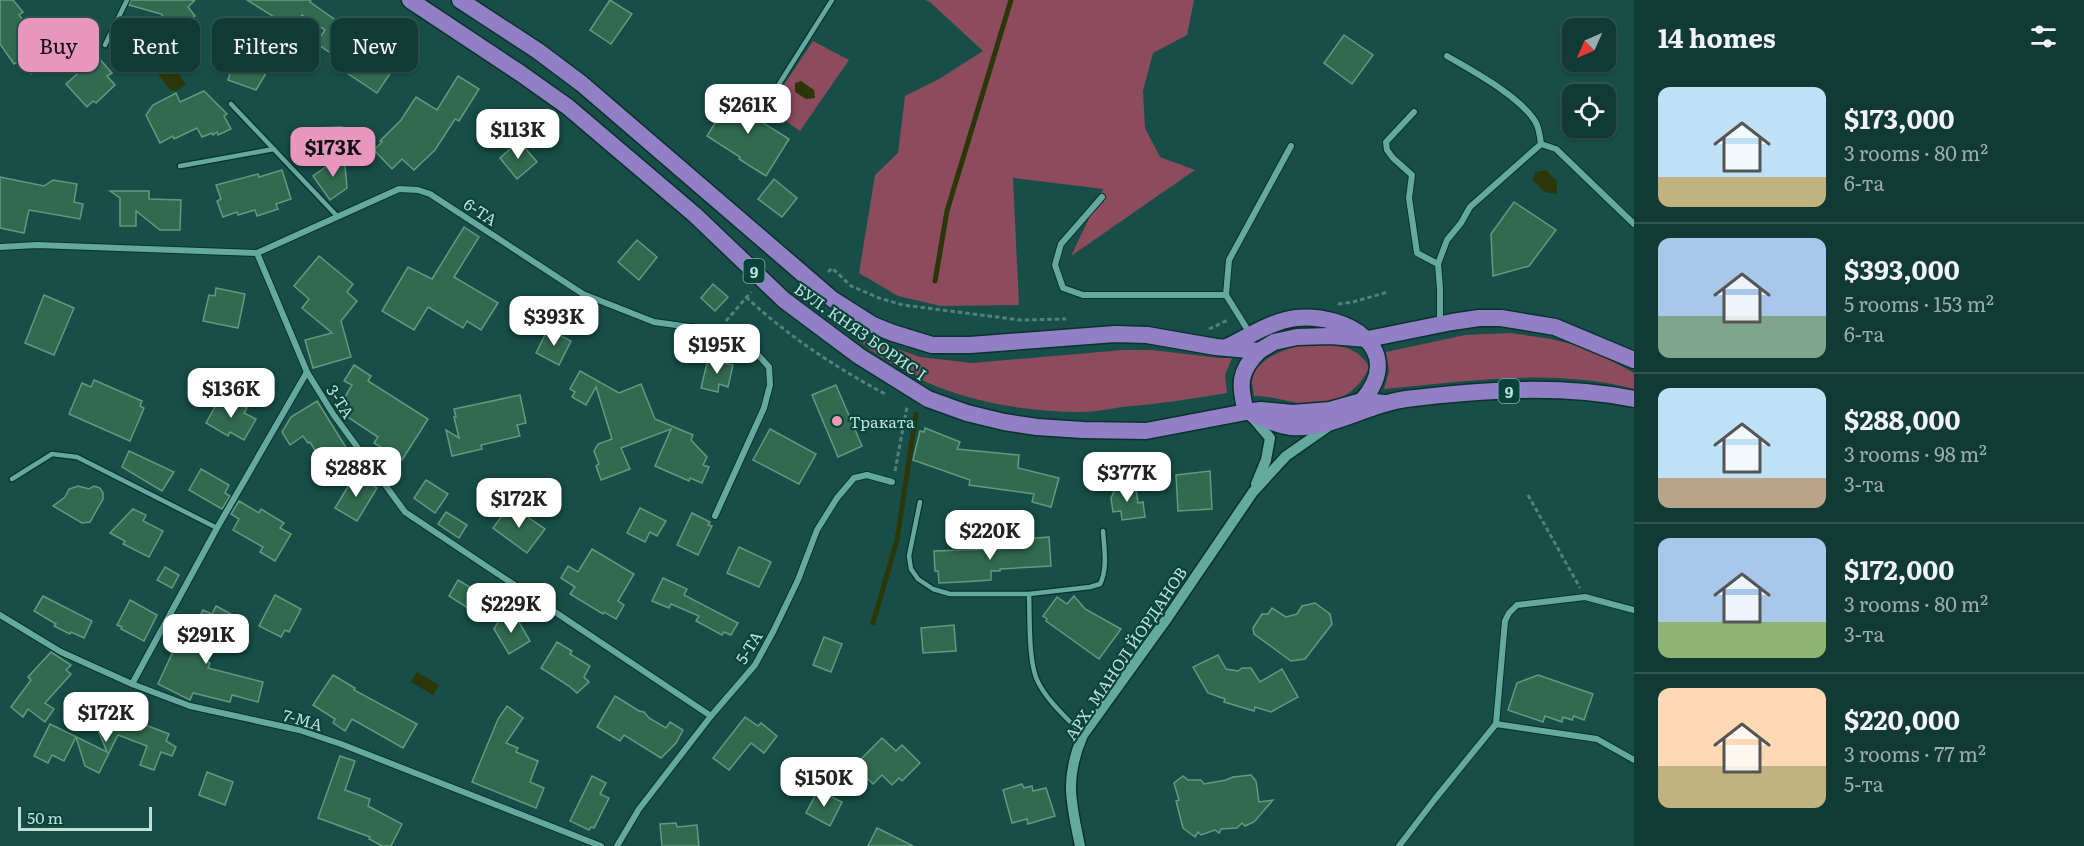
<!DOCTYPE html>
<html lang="en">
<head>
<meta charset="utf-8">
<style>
	body { margin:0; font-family:Literata,serif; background:#1e4541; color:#f1f3f6; height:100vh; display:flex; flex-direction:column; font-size:22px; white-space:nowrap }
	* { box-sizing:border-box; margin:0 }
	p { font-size:20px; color:#9cadad }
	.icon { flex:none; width:33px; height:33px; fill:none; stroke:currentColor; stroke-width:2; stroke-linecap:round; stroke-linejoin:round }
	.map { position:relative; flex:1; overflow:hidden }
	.details { display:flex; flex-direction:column; background:#113a35; width:450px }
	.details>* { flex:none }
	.hud { position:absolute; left:18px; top:18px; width:570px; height:54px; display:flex; gap:12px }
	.needle { width:39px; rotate:225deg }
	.controls { position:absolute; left:1562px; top:18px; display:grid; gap:12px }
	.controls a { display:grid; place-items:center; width:54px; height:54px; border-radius:12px; background:#113a35; box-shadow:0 2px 4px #0004,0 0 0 2px #305450; font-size:30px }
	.scale { position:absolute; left:18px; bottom:15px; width:134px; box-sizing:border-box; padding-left:6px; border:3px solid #bfe1da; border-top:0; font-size:16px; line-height:21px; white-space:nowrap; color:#bfe1da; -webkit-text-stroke:4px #08433c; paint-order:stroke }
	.price { position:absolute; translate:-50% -51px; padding:0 14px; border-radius:12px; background:#fff; color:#222; font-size:20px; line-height:39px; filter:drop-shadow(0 2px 3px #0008) }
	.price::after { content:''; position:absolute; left:50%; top:36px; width:18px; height:14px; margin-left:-9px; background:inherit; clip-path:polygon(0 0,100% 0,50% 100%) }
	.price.on { background:#e797bd; color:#111 }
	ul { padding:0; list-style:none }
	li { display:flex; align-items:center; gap:18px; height:150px; padding:0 24px }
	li+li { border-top:2px solid #305450 }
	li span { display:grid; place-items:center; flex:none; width:168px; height:120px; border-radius:12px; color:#555 }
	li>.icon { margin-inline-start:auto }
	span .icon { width:72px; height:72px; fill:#fffc; stroke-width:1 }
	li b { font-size:26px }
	h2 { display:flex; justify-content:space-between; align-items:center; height:72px; padding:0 24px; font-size:26px }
	.chip { padding:0 21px; border-radius:12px; background:#113a35; box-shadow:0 2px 4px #0004,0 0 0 2px #305450; font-size:21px; line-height:54px }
	.chip.on { background:#e797bd; color:#111 }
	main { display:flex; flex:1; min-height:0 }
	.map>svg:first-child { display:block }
	.green { fill:#8d4b5e }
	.water { fill:#2b3709 }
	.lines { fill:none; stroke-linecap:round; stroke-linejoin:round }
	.stream { stroke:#2b3709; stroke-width:5 }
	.building { fill:#326a51; stroke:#629a7f; stroke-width:1.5 }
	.service-casing { stroke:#0b312c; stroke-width:7 }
	.minor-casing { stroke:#0b312c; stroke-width:8 }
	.tertiary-casing { stroke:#0b312c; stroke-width:13 }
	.trunk-casing { stroke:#0b312c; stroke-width:19 }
	.path { stroke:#51817a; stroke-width:3; stroke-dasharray:4.5 3; stroke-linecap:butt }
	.service { stroke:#64a99e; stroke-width:4.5 }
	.minor { stroke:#64a99e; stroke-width:6 }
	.tertiary { stroke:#64a99e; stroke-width:10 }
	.trunk { stroke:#9280c7; stroke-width:16 }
	.poi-dot { fill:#f19ab1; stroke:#08433c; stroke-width:2 }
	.labels { text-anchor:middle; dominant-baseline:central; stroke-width:4.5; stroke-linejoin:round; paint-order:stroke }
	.shield { fill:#08433c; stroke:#88b2ab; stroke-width:1.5 }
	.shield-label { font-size:15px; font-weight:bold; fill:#bfe1da }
	.street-label { font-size:16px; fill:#bfe1da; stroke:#08433c }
	.poi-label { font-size:16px; fill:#bfe1da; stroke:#08433c; text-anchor:start }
</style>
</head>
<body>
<main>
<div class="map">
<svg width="1634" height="846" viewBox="0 0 1634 846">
	<rect width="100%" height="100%" fill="#174e47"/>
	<g class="green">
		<path d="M 925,0 L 1194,0 L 1187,35 L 1153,53 L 1143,91 L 1145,128 L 1160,157 L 1195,170 L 1071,256 L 1103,189 L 1013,178 L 1019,305 L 941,306 L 898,296 L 859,273 L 875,175 L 898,153 L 905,96 L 939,79 L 983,51 L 930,2 Z"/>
		<path d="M 813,41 L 849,60 L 800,131 L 768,109 Z"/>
		<path d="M 1510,333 L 1551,339 L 1588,348 L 1634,373 L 1634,389 C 1552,368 1467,381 1384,389 L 1389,371 L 1386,352 L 1465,335 Z"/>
		<path d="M 864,340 L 884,344 L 920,357 L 972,363 L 1123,350 L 1152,350 L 1219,358 L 1232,358 L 1225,375 L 1227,393 C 1192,399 1157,404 1122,407 C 1109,409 1095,412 1081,412 C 1001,411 927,394 863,344 Z"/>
		<path d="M 1305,343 C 1328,344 1357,343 1369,367 C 1359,393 1333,406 1305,404 C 1287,402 1274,396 1254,396 C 1254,392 1252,386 1252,382 C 1255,357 1286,350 1305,343 Z"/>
	</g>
	<g class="water">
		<path d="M 145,40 L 154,49 L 132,69 L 125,69 L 123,66 L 123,59 Z"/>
		<path d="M 166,57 L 186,84 L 176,91 L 170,90 L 153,67 Z"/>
		<path d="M 801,81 L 814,90 L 815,98 L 806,99 L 795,92 L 795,83 Z"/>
		<path d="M 1546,170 L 1557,181 L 1557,194 L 1545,192 L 1533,181 L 1535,172 Z"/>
		<path d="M 417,672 L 439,685 L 433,695 L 411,682 Z"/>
	</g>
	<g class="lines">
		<g class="stream">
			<path d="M 935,281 L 947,211 L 1011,0"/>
			<path d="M 873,623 L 897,540 L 916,414"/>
		</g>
	</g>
	<g class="building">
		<path d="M 0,0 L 13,0 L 23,12 L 19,15 L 35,35 L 51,62 L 31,74 L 22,60 L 14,64 L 0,44 Z"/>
		<path d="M 131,0 L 195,0 L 188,7 L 195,16 L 177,32 L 161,14 L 129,5 Z"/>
		<path d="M 247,0 L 311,0 L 310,2 L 370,44 L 378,31 L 406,50 L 377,93 L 341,69 L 345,63 L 316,43 L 325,30 L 302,15 L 293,29 Z"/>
		<path d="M 610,0 L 632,14 L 611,44 L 590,30 Z"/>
		<path d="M 1344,35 L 1373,55 L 1352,84 L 1324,63 Z"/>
		<path d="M 256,48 L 271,52 L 268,61 L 271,65 L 256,90 L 228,80 L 234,60 L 251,63 Z"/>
		<path d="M 97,56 L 112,73 L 107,76 L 115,85 L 96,103 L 93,101 L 87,107 L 66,84 Z"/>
		<path d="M 458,76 L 479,89 L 459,121 L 455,119 L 435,150 L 414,170 L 402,159 L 392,169 L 374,150 L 382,142 L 380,141 L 401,120 L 416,97 L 437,110 Z"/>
		<path d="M 204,91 L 227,114 L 224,116 L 231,129 L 218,135 L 217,132 L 213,135 L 212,133 L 202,137 L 197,128 L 174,139 L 173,136 L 160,143 L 146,115 L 153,105 L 176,93 L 180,102 Z"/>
		<path d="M 735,91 L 760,106 L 754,117 L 789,139 L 766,176 L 739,159 L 740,157 L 707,136 Z"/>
		<path d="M 342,127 L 344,148 L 309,150 L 307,135 L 315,135 L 315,128 Z"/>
		<path d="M 519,141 L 537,162 L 517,179 L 500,158 Z"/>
		<path d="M 344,154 L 347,188 L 330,200 L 313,176 Z"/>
		<path d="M 282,170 L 291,199 L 276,204 L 278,209 L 257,216 L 255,210 L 238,215 L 237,212 L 223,217 L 217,201 L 221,199 L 216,185 L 258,174 L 259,177 Z"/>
		<path d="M 0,177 L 44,186 L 53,180 L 77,184 L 74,202 L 83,204 L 80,219 L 29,210 L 24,233 L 0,228 Z"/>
		<path d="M 774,179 L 797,198 L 782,217 L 758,199 Z"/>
		<path d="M 110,191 L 149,191 L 149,199 L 181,200 L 180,230 L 160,230 L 136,211 L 136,226 L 120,226 L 120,198 Z"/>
		<path d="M 1514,202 L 1556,230 L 1529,266 L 1493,276 L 1491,234 Z"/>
		<path d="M 464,227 L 479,237 L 454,277 L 498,303 L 481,330 L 467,321 L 463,328 L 428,307 L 414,330 L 382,311 L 408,267 L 432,279 Z"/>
		<path d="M 637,240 L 657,257 L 639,280 L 618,262 Z"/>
		<path d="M 319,256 L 353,284 L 347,292 L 357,301 L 341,321 L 351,357 L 313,368 L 305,340 L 332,333 L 302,308 L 309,299 L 294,286 Z"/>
		<path d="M 713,284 L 728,297 L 715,311 L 701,298 Z"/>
		<path d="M 216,288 L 245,294 L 238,328 L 203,321 L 209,295 L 215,296 Z"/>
		<path d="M 44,295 L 74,308 L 54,355 L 25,343 Z"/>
		<path d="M 548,329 L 571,341 L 559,365 L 536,353 Z"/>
		<path d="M 708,359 L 733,365 L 728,387 L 719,384 L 718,392 L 701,388 Z"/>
		<path d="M 354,365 L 371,376 L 368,381 L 428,419 L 402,460 L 374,443 L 378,437 L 337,410 L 352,385 L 344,381 Z"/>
		<path d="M 580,371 L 619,393 L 641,384 L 655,419 L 693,435 L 691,440 L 707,457 L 703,465 L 709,467 L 702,483 L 690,478 L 689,481 L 655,466 L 671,429 L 621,448 L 630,469 L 601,480 L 596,466 L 599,464 L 594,451 L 598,444 L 612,439 L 596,387 L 586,405 L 572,397 L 575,392 L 570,389 Z"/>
		<path d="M 94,380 L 142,401 L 140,406 L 144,408 L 130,441 L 69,414 L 82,383 L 91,387 Z"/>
		<path d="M 836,385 L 862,446 L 838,457 L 812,395 Z"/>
		<path d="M 520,395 L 526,423 L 517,425 L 520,436 L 481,445 L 482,449 L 452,456 L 446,430 L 459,438 L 454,417 L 456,417 L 454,409 Z"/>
		<path d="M 220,398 L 228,403 L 230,399 L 247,408 L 244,413 L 256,419 L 244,440 L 230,432 L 228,436 L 206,423 Z"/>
		<path d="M 317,401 L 352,457 L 328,472 L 310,442 L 308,443 L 303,436 L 290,445 L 282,432 L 291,417 Z"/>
		<path d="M 925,428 L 960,442 L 957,449 L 1019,455 L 1018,468 L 1059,478 L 1051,507 L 1032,502 L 1034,494 L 969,485 L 970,480 L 913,460 L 920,431 L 924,432 Z"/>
		<path d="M 770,429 L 816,454 L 799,484 L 753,460 Z"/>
		<path d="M 129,451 L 174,472 L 162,491 L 122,467 Z"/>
		<path d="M 201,469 L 229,485 L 225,493 L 230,496 L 222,509 L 189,490 Z"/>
		<path d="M 1210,471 L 1212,509 L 1178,511 L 1176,475 Z"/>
		<path d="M 355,475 L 377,488 L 357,521 L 335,508 Z"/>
		<path d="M 426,480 L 448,494 L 435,513 L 414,498 Z"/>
		<path d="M 1129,485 L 1129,489 L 1136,488 L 1138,503 L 1143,502 L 1145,517 L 1122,520 L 1121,511 L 1113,512 L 1111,498 L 1116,487 Z"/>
		<path d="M 78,486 L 89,489 L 94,486 L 100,488 L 103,493 L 103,499 L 90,522 L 82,523 L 53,506 L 65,497 L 69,489 Z"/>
		<path d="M 239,501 L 259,513 L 261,509 L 284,523 L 280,528 L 291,534 L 275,561 L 260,552 L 263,547 L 233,530 L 239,519 L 231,514 Z"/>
		<path d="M 510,505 L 545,529 L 527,553 L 493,528 Z"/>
		<path d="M 640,508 L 666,521 L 657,536 L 650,532 L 645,542 L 627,533 Z"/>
		<path d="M 133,509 L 146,515 L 143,521 L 163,531 L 149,557 L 123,544 L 125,541 L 110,533 Z"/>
		<path d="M 446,512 L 467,525 L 459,538 L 438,524 Z"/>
		<path d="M 692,513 L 710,522 L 708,525 L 712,526 L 698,555 L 677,545 Z"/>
		<path d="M 1049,537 L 1051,566 L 1000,569 L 1000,571 L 991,571 L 991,580 L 961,582 L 939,583 L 938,571 L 935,571 L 934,551 L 1024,548 L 1023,539 Z"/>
		<path d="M 739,547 L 771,562 L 759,587 L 727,573 Z"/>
		<path d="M 592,549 L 634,574 L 618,601 L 624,605 L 616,619 L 604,612 L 603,614 L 570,594 L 575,587 L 561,578 L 568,566 L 578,572 Z"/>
		<path d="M 165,567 L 179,575 L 172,588 L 157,580 Z"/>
		<path d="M 663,578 L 687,589 L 684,595 L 738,623 L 731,635 L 724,632 L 722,635 L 696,621 L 699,616 L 671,604 L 669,608 L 652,601 Z"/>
		<path d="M 458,580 L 481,594 L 471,610 L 449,596 Z"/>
		<path d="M 275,595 L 301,609 L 289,632 L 285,630 L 281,637 L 259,626 Z"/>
		<path d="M 43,596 L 92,621 L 84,638 L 71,632 L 70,634 L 54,626 L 56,624 L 34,611 Z"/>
		<path d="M 1074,596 L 1085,609 L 1121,629 L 1099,659 L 1046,621 L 1047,619 L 1043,616 L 1057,597 L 1067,604 Z"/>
		<path d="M 130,600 L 157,615 L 144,641 L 121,629 L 122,627 L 117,625 Z"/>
		<path d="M 1315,603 L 1330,614 L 1332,624 L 1305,659 L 1291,661 L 1254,634 L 1253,628 L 1262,614 L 1268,614 L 1272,608 L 1286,617 L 1297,614 L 1302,606 Z"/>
		<path d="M 216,606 L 233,615 L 224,634 L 220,632 L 206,661 L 210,663 L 208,668 L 263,682 L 258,702 L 232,695 L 230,702 L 193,693 L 190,700 L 158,684 L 175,647 L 183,651 L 203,610 L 212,614 Z"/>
		<path d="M 501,617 L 506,619 L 508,617 L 519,622 L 530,641 L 509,654 L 494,629 Z"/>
		<path d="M 954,625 L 956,651 L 923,653 L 921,628 Z"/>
		<path d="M 824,637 L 842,644 L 831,672 L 813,665 Z"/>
		<path d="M 557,642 L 572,651 L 570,654 L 590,666 L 584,677 L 589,682 L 577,693 L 569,686 L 541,668 Z"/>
		<path d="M 51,652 L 71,665 L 66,670 L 71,674 L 45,703 L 54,709 L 45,722 L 28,709 L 23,717 L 11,707 L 31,680 L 28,677 Z"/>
		<path d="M 1218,655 L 1226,669 L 1238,671 L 1242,668 L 1251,668 L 1260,682 L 1282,669 L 1298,697 L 1271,712 L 1255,707 L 1254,711 L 1224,702 L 1225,699 L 1208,693 L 1193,667 Z"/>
		<path d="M 333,675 L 355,688 L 354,690 L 417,724 L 403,748 L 352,719 L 345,731 L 333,723 L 335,719 L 313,705 Z"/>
		<path d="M 1538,675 L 1593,694 L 1584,720 L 1574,716 L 1572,720 L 1563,717 L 1562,722 L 1545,716 L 1543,722 L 1508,710 L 1517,683 Z"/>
		<path d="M 615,696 L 639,711 L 644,712 L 649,718 L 666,728 L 670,722 L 683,730 L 676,743 L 661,758 L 624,735 L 620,741 L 597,727 Z"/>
		<path d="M 507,706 L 523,718 L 506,743 L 518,748 L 516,752 L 538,761 L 530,782 L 544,788 L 536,808 L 472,782 L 498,719 Z"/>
		<path d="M 113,715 L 141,729 L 143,724 L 169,734 L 166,741 L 176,747 L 172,756 L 161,752 L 154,770 L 140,765 L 147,746 L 118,735 L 99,773 L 85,766 L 76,737 L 64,761 L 52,755 L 48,763 L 34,756 L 50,724 L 107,752 L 95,723 Z"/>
		<path d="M 745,717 L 758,726 L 761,723 L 777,736 L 764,753 L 751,743 L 729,770 L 713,758 Z"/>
		<path d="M 882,738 L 896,751 L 902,745 L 920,763 L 902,781 L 899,778 L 892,785 L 882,775 L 873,784 L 858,769 L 863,763 L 860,760 Z"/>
		<path d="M 340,756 L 355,761 L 345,790 L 370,799 L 368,806 L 402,824 L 391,846 L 382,846 L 369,839 L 370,837 L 318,818 Z"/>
		<path d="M 207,772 L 233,782 L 225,805 L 199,795 Z"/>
		<path d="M 1251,775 L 1256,781 L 1259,802 L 1273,800 L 1254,822 L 1245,826 L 1242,823 L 1237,828 L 1221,829 L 1219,833 L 1215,830 L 1201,835 L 1198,832 L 1195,837 L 1183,828 L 1176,801 L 1179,800 L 1174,783 L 1183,776 L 1188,780 L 1201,780 L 1204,784 L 1226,780 L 1233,777 Z"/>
		<path d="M 592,776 L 606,783 L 600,794 L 609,798 L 594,828 L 591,827 L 589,830 L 570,821 Z"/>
		<path d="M 1022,784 L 1024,788 L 1032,786 L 1033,791 L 1046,788 L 1055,816 L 1028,824 L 1027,819 L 1012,823 L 1003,790 Z"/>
		<path d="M 818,790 L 842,802 L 830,826 L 806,813 Z"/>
		<path d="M 676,823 L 677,827 L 697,825 L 699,846 L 662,846 L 660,824 Z"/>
		<path d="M 877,828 L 913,846 L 868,846 Z"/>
	</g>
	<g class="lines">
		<g class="service-casing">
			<g id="service">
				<path d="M 105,45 L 127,0"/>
				<path d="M 231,104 L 337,216"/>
				<path d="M 762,111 L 832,0"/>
				<path d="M 180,166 L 274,149"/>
				<path d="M 12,479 L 52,454 L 77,457 L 217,528"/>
				<path d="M 920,502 L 909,556 L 911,569 L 918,579 L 933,589 L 950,594 L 1029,594 L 1090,587 L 1100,584 C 1108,569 1104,547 1103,531"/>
				<path d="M 1029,594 C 1030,617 1028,663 1038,682 C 1048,702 1068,719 1083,735"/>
			</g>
		</g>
		<g class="minor-casing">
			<g id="minor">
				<path d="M 1447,56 C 1474,72 1518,95 1535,121 C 1539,127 1540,136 1541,144"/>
				<path d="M 1414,112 L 1386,142 L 1387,150 L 1393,158 L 1412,175 L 1409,198 L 1417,253 L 1438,264"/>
				<path d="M 1102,197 L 1061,244 L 1055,265 L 1063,288 L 1083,295 L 1226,295 L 1249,332"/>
				<path d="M 0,247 L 37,245 L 257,253 L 399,189 L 418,190 L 430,194 L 583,294 L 654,322 L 719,331 L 748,346 L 760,357 L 769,367 L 770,385 L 764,408 L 715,516"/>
				<path d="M 257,253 L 307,372 L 333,414 L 405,512 L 711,716"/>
				<path d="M 1226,295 L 1229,260 L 1291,146"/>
				<path d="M 1440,323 L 1440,289 L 1438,264 L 1447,240 L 1461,223 L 1470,207 L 1541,144 L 1556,149 L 1634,224"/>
				<path d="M 0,615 L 61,652 L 132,684 L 190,706 L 299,730 L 341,744 L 601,846"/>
				<path d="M 132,684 L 217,528 L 307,372"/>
				<path d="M 1496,724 L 1505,621 L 1509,613 L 1517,605 L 1585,597 L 1634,610"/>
				<path d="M 617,846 L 639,809 L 711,716 L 755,665 L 774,630 L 798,580 L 817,530 L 837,498 L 854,478 L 867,475 L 892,482"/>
				<path d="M 1399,846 L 1435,799 L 1496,724 L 1597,739 L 1634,760"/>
			</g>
		</g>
		<g class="tertiary-casing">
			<g id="tertiary">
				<path d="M 1253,418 L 1270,438 L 1266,460 L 1256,484"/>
				<path d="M 1080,846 C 1071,802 1064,779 1083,735 L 1168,617 L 1253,492 L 1286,456 L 1329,426"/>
			</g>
		</g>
		<g class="trunk-casing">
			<g id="trunk">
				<path d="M 410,0 L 520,73 L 568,107 L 695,215 L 784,300 L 859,356 L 928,399 L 967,413 L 1004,422 L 1037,427 L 1083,430 L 1146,431 L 1246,412 L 1261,410 L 1293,413 L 1330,410 L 1362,401 L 1385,403"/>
				<path d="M 460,0 L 538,51 L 582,84 L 832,299 L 873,325 L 893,333 L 932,345 L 970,345 L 1115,334 L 1147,335 L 1216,347 L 1259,351 L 1274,342 L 1297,337 L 1330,336 L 1368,339 L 1452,322 L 1479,318 L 1501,318 L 1555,327 L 1634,360"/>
				<path d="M 1227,347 C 1249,336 1272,321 1296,318 C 1347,313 1407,349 1362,401"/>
				<path d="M 1246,412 C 1239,385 1238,372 1259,351"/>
				<path d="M 1252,414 C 1265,420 1277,425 1291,427 C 1332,430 1367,404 1406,399 C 1480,390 1560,384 1634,399"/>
			</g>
		</g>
		<g class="path">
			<path d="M 828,272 L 832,268 L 851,286 L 879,298 L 903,305 L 1020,320 L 1066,319"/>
			<path d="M 746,297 C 788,336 835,367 885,394"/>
			<path d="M 1338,304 L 1353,302 L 1388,292"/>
			<path d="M 726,321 L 751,292"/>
			<path d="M 1209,329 L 1228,320"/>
			<path d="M 895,471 L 907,407"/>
			<path d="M 1528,495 L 1580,588"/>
		</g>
		<use href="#service" class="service"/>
		<use href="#minor" class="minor"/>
		<use href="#tertiary" class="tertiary"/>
		<use href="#trunk" class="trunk"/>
	</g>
	<circle class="poi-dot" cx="837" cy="421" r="6"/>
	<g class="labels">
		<g class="shield">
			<rect x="743.5" y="259" width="21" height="24" rx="4.5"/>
			<rect x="1498.5" y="379" width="21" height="24" rx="4.5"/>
		</g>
		<g class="shield-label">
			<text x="754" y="271">9</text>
			<text x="1509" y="391">9</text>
		</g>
		<g class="street-label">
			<text transform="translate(481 211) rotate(33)">6-ТА</text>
			<text transform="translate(861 331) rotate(35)">БУЛ. КНЯЗ БОРИС I</text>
			<text transform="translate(341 401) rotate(57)">3-ТА</text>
			<text transform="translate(748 647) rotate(-58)">5-ТА</text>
			<text transform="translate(1125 653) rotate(-56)">АРХ. МАНОЛ ЙОРДАНОВ</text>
			<text transform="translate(303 719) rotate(16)">7-МА</text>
		</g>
		<g class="poi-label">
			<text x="849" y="421">Траката</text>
		</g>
	</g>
</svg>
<div class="controls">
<a><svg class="needle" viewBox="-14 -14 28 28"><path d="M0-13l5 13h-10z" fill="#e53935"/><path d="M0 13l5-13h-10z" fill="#9cadad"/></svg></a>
<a><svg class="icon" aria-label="locate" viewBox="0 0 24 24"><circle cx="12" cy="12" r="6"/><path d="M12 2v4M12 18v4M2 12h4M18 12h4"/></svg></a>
</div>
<div class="scale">50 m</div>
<b class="price" style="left:748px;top:135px">$261K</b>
<b class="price" style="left:518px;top:160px">$113K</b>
<b class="price on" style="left:333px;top:178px">$173K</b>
<b class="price" style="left:554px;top:347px">$393K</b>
<b class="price" style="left:717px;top:375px">$195K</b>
<b class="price" style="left:231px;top:419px">$136K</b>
<b class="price" style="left:356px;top:498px">$288K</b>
<b class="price" style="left:1127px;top:503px">$377K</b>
<b class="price" style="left:519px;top:529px">$172K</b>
<b class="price" style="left:990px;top:561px">$220K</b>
<b class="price" style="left:511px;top:634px">$229K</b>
<b class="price" style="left:206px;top:665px">$291K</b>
<b class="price" style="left:106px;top:743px">$172K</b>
<b class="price" style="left:824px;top:808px">$150K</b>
<div class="hud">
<a class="chip on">Buy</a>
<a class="chip">Rent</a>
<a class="chip">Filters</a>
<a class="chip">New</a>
</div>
</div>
<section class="details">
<h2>14 homes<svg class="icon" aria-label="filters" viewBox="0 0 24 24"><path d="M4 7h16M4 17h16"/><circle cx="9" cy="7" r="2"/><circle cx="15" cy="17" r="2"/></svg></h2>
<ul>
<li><span style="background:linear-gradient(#bfe0f5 75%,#c2b280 0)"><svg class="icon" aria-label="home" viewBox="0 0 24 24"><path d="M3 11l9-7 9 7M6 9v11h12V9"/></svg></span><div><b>$173,000</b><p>3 rooms · 80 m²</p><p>6-та</p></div></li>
<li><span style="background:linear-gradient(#a9c7e8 65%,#7fa58c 0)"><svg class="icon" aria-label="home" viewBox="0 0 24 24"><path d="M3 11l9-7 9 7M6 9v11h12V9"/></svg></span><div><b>$393,000</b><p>5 rooms · 153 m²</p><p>6-та</p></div></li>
<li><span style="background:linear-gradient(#bfe0f5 75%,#b9a48a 0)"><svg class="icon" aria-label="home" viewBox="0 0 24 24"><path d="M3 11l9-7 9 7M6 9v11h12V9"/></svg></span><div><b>$288,000</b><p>3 rooms · 98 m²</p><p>3-та</p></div></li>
<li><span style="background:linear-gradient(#a9c7e8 70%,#8fb573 0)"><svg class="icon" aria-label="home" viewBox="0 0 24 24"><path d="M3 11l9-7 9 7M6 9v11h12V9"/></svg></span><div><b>$172,000</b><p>3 rooms · 80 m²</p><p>3-та</p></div></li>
<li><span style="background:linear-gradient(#ffd9b3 65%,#c2b280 0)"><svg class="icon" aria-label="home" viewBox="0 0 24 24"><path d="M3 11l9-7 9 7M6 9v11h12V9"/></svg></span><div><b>$220,000</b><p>3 rooms · 77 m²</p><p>5-та</p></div></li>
</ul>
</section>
</main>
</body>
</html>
